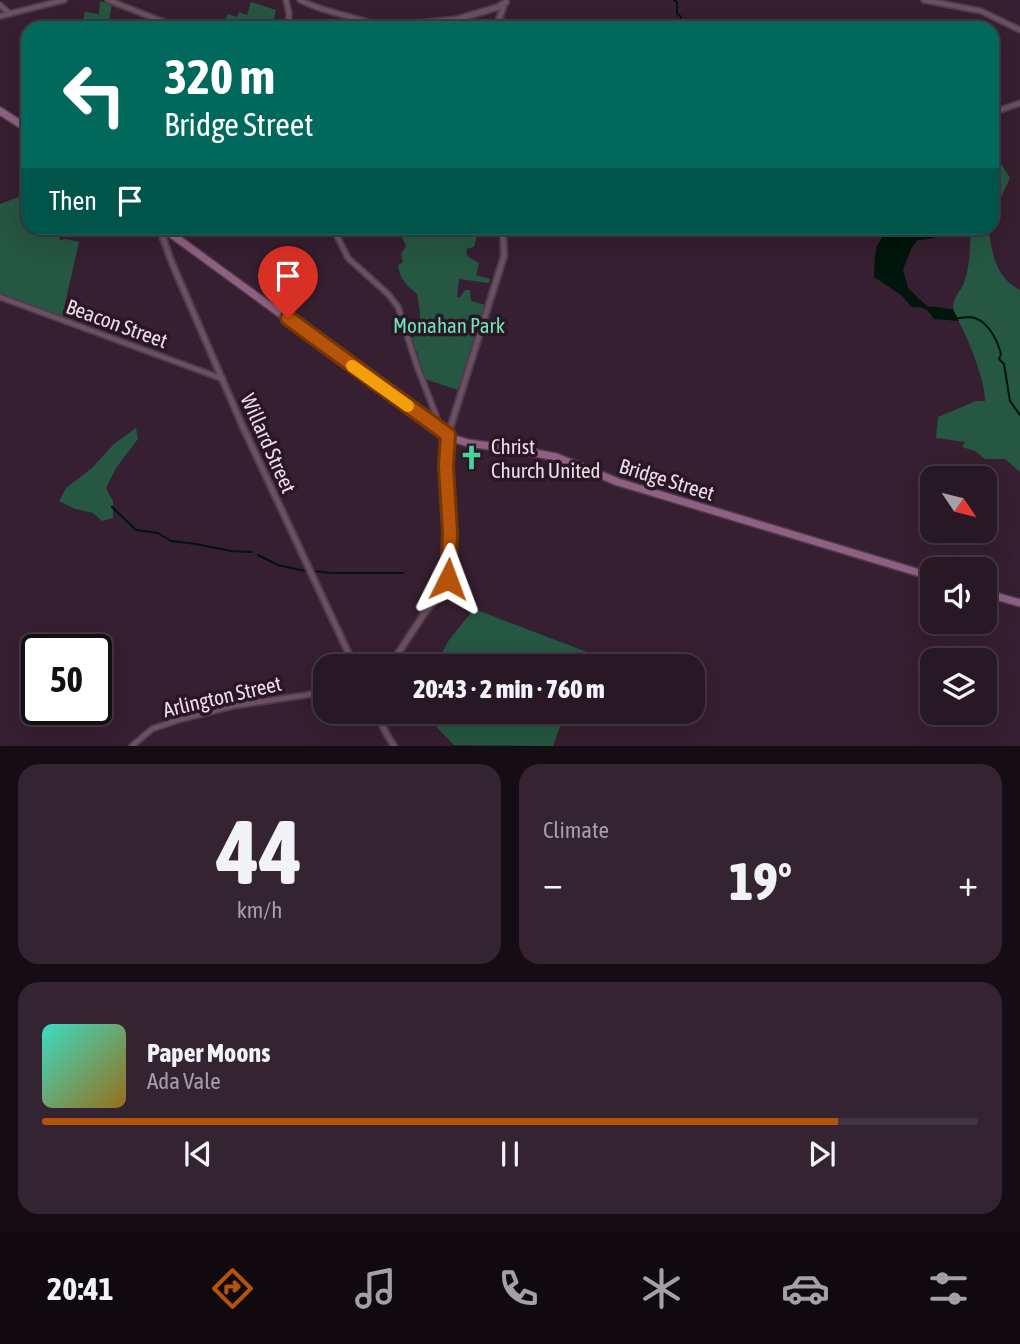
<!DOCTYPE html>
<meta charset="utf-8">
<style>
:root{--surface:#281724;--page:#342431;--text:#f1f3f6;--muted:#a59fa6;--line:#443641;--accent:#b45309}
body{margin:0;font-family:"Asap Condensed",sans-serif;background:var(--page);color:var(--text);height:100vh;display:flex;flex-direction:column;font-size:26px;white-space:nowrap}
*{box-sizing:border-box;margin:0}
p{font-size:23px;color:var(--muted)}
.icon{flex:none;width:38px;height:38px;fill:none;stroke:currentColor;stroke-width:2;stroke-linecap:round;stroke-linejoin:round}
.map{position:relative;height:746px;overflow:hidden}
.drawer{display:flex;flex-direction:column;gap:18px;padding:18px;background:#160d14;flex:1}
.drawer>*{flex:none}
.banner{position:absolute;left:21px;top:21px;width:978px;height:214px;border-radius:21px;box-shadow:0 7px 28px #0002,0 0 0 2px var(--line);background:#00695c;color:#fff;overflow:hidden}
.needle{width:46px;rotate:125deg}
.fabs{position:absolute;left:920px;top:466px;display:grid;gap:14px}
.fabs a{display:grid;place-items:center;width:77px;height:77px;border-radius:14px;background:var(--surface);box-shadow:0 7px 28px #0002,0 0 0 2px var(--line);font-size:35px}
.speed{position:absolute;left:21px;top:634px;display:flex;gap:14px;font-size:35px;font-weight:700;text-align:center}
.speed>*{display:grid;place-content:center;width:91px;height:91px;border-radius:50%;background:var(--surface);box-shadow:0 7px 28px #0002,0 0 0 2px var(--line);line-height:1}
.speed .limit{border:4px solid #111;border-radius:10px;background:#fff;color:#111}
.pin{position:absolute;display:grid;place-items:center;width:60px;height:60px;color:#fff;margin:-72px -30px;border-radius:50% 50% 50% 0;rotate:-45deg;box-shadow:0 0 7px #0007}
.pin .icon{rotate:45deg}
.me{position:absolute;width:77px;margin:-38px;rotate:3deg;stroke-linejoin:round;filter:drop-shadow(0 0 5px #0008)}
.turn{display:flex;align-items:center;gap:24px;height:147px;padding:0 28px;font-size:32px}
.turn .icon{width:91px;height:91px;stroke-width:2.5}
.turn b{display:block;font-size:49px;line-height:60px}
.then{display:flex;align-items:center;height:66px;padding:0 28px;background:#0003;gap:14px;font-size:26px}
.big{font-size:52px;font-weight:800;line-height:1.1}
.drawer .tile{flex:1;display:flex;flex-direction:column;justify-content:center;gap:10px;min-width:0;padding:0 24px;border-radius:21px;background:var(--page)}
.drawer .dial{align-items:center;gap:0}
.dial b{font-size:91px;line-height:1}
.song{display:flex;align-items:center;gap:21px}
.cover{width:84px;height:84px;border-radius:10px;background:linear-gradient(135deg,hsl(170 70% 55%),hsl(40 70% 35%))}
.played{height:7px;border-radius:4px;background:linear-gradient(90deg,var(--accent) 85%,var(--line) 85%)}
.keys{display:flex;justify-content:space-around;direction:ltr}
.heat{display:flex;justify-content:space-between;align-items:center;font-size:38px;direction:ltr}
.drawer .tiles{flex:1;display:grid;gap:18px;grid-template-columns:1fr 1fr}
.tile:last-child{grid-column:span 2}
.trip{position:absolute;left:313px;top:654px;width:392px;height:70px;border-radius:21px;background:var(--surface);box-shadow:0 7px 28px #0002,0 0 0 2px var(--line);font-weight:800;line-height:70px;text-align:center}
.dock{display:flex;height:112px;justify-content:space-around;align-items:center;background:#10090e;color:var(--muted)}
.dock .icon{width:49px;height:49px}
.dock .selected{color:var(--accent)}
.dock b{font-size:32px;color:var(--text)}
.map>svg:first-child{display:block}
</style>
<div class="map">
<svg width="1020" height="746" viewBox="0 0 1020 746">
<rect width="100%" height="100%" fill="#361f30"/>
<!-- green -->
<g fill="#255742">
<polygon points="100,1 112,5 107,28 81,28 85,12 99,14"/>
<polygon points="251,2 276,10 272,28 221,28 228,14 237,17 239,12 247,15"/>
<polygon points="994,152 1010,178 992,216 992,153"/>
<polygon points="28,196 28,203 25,211 28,213 28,228 57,228 60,240 66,239 79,242 62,317 0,295 0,204 16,198"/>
<path d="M 404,228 L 500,228 L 500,230 L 478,232 L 474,247 L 466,249 L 467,256 L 479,263 L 476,275 L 490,279 L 489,283 L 459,279 L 457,297 L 460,297 L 465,290 L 470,290 L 471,301 L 486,305 L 458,390 L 425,379 L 417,358 L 418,351 L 416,352 L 410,339 L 419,334 L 420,312 L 417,294 C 406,285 400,279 398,265 L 403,262 L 401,254 L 406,246 L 401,235 L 404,231 Z"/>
<path d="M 971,228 L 988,228 C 993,254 994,276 1020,290 L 1020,472 L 1005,459 L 985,459 L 975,451 L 962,447 L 965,442 L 936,438 L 938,417 L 976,401 L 985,401 C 986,384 970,344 962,328 C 960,322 953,314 953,308 C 953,297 961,291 964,283 C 970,268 970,244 971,228 Z"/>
<polygon points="136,428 138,439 116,468 106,488 113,501 113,518 102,521 93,513 75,509 59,501 66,488 92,468 114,444"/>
<polygon points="474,609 587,652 581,667 434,667 449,640"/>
<polygon points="425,712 565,712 553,746 454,745 424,714"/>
</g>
<!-- water -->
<path fill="#00150b" d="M 885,228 L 946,228 C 938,239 931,239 918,240 L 912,247 L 903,269 L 908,288 C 915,294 921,302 929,307 C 937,305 944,310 953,309 L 959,321 L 934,319 C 927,308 924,307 912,307 L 901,295 L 874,277 C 875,269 874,256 876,251 C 877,241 884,239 885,228 Z"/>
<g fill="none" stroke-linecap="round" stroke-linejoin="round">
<!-- stream -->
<g stroke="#00150b" stroke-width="2">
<polyline points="674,0 677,2 677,13 681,17 681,21 686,28"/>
<path d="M 958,318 C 962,318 965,317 969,317 C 987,318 997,339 1001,354 L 999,359 L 1004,364 L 1010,401 L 1020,415"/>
<polyline points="112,507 136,530 158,533 171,541 196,544 231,551 252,552"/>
<polyline points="258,555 278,565 305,571"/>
<polyline points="314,571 332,573 403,573"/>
</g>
<defs>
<g id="tertiary">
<polyline points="108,0 179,28"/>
<polyline points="286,0 289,13 289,28"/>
<path d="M 300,0 C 324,13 353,15 378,26"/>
<polyline points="924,0 981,11 1020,30"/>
<polyline points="0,5 10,14"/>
<polyline points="0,16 64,0"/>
<polyline points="369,28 458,19 492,28"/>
<polyline points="992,113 1020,103"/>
<polyline points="333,228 348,258 388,294 398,307 417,366 436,415 437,420 434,425"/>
<polyline points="0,297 223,379"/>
<polyline points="132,746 152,729 178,720 233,706 326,692"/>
</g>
<g id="secondary">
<polyline points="458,19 498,7 506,2"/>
<polyline points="496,28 504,5"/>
<polyline points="168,231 163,238 172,263 242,425 355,667"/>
<polyline points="389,667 424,614 443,589 448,579 450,532 446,466 448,435 504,256 503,228"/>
<polyline points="376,712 386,733 394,746"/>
</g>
<g id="primary">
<polyline points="0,111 28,129"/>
<polyline points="163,228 404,404 455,439 468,443 525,451 556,457 618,482 933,577"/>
<polyline points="985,593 1020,603"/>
</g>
</defs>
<!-- tertiary casing -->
<use href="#tertiary" stroke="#4e3b4a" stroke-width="8"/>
<!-- secondary casing -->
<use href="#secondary" stroke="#4e3b4a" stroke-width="9"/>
<!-- primary casing -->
<use href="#primary" stroke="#4e3b4a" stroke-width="10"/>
<!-- tertiary -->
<use href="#tertiary" stroke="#6a5062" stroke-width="4.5"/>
<!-- secondary -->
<use href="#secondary" stroke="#6a5062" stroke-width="5"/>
<!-- primary -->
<use href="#primary" stroke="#8e6182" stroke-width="7"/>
</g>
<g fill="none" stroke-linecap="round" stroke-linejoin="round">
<defs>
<polyline id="route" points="288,318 448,435 446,466 450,533 448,579"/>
</defs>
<!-- route casing -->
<use href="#route" stroke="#753606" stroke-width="18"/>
<!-- route -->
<use href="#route" stroke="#b45309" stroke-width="12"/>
<!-- slow -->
<polyline stroke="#f59e0b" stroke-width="12" points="352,366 408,406"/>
</g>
<!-- icons -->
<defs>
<symbol id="church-bare" viewBox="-9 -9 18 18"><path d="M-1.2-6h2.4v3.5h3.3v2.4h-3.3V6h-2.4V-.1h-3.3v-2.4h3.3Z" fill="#46d49e" stroke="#2b1626" stroke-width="2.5" paint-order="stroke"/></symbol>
</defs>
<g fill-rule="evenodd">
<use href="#church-bare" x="454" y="440" width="35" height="35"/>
</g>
<g text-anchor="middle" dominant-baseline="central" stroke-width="7" stroke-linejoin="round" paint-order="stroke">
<!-- street labels -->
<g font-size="21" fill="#eddde8" stroke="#2b1626">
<text transform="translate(117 323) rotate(20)">Beacon Street</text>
<text transform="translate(269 443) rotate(66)">Willard Street</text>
<text transform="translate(667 479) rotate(17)">Bridge Street</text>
<text transform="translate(222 696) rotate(-13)">Arlington Street</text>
</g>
<!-- park labels -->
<g font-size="21" fill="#6de6b4" stroke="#2b1626">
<text x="449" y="325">Monahan Park</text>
</g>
<!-- poi labels -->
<g font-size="21" fill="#eddde8" stroke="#2b1626" text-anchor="start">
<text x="491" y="446">Christ<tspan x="491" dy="24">Church United</tspan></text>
</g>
</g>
</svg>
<div class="fabs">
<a><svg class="needle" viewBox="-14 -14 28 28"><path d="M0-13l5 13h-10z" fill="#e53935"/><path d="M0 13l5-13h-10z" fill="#a59fa6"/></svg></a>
<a><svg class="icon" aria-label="sound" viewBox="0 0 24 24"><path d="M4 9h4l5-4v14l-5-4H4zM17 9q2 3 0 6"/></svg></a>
<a><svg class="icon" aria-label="layers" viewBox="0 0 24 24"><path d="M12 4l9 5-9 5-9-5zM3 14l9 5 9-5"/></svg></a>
</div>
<div class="speed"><div class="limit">50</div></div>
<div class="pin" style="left:288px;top:318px;background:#d93025"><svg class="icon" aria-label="arrive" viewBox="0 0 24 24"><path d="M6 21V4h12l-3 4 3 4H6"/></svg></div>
<svg class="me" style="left:448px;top:579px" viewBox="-20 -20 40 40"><path d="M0-17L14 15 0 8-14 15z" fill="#b45309" stroke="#fff" stroke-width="4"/></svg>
<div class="trip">20:43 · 2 min · 760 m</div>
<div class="banner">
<div class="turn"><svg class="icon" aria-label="left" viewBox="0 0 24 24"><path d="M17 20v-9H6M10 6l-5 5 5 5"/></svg><div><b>320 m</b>Bridge Street</div></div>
<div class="then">Then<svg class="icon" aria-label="arrive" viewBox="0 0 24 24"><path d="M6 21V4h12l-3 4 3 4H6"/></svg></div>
</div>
</div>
<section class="drawer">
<div class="tiles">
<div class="tile dial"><b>44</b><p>km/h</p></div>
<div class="tile"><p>Climate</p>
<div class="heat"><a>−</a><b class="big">19°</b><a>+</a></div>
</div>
<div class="tile">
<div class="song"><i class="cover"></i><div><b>Paper Moons</b><p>Ada Vale</p></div></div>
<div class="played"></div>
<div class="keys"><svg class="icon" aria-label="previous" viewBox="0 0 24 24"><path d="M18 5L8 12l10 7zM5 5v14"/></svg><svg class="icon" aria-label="pause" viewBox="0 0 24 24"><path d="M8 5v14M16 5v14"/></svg><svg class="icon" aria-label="next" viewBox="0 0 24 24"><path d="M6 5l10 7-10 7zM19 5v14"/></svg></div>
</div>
</div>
</section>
<nav class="dock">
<b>20:41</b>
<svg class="icon selected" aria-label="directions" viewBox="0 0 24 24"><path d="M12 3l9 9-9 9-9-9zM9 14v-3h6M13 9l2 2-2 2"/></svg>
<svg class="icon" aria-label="music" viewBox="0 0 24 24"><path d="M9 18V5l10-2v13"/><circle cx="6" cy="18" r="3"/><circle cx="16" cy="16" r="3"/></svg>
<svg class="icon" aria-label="phone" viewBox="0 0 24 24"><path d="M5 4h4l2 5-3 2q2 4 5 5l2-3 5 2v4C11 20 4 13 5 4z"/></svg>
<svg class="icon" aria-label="climate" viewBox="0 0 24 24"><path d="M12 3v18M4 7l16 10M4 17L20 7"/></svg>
<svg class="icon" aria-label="car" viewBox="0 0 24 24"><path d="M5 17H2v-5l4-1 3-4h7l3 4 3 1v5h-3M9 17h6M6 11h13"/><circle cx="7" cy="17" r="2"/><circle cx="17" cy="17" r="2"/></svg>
<svg class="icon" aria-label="filters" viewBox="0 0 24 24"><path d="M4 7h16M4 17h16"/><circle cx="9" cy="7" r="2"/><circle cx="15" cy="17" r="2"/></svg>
</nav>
